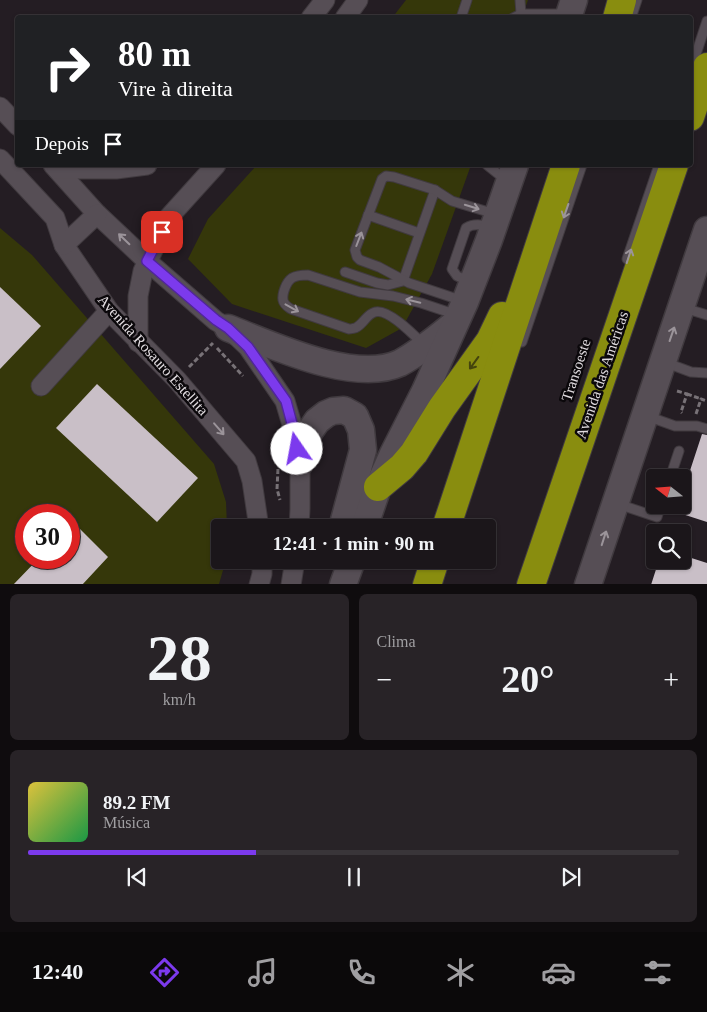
<!DOCTYPE html>
<html lang="pt">
<meta charset="utf-8">
<style>
:root{--surface:#1b161a;--page:#282327;--text:#f1f3f6;--muted:#a09fa2;--line:#393539;--accent:#7c3aed}
body{margin:0;font-family:Georgia,serif;background:var(--page);color:var(--text);height:100vh;display:flex;flex-direction:column;font-size:19px;white-space:nowrap}
*{box-sizing:border-box;margin:0}
p{font-size:16px;color:var(--muted)}
.icon{flex:none;width:28px;height:28px;fill:none;stroke:currentColor;stroke-width:2;stroke-linecap:round;stroke-linejoin:round}
.map{position:relative;height:584px;overflow:hidden}
.side{display:flex;flex-direction:column;gap:10px;padding:10px;background:#0f0c0e;flex:1}
.side>*{flex:none}
.banner{position:absolute;left:15px;top:15px;width:678px;height:152px;border-radius:5px;box-shadow:0 1px 4px #0004,0 0 0 1px var(--line);background:#202124;color:#fff;overflow:hidden}
.needle{width:32px;rotate:287deg}
.buttons{position:absolute;left:646px;top:469px;display:grid;gap:10px}
.buttons a{display:grid;place-items:center;width:45px;height:45px;border-radius:5px;background:var(--surface);box-shadow:0 1px 4px #0004,0 0 0 1px var(--line);font-size:25px}
.speed{position:absolute;left:15px;top:504px;display:flex;gap:10px;font-size:25px;font-weight:700;text-align:center}
.speed>*{display:grid;place-content:center;width:65px;height:65px;border-radius:50%;background:var(--surface);box-shadow:0 1px 4px #0004,0 0 0 1px var(--line);line-height:1}
.speed .limit{border:8px solid #d22;background:#fff;color:#111}
.pin{position:absolute;display:grid;place-items:center;width:42px;height:42px;color:#fff;margin:-21px;border-radius:10px;box-shadow:0 2px 8px #0006}
.me{position:absolute;width:55px;margin:-28px;rotate:348deg;stroke-linejoin:round;filter:drop-shadow(0 0 4px #0008)}
.turn{display:flex;align-items:center;gap:18px;height:105px;padding:0 20px;font-size:22px}
.turn .icon{width:65px;height:65px;stroke-width:2.5}
.turn b{display:block;font-size:35px;line-height:42px}
.then{display:flex;align-items:center;height:48px;padding:0 20px;background:#0003;gap:10px;font-size:19px}
.big{font-size:38px;font-weight:700;line-height:1.1}
.side .widget{flex:1;display:flex;flex-direction:column;justify-content:center;gap:8px;min-width:0;padding:0 18px;border-radius:8px;background:var(--page)}
.side .dial{align-items:center;gap:0}
.dial b{font-size:65px;line-height:1}
.song{display:flex;align-items:center;gap:15px}
.cover{width:60px;height:60px;border-radius:8px;background:linear-gradient(135deg,hsl(50 70% 55%),hsl(140 70% 35%))}
.played{height:5px;border-radius:2px;background:linear-gradient(90deg,var(--accent) 35%,var(--line) 35%)}
.keys{display:flex;justify-content:space-around;direction:ltr}
.heat{display:flex;justify-content:space-between;align-items:center;font-size:28px;direction:ltr}
.side .tiles{flex:1;display:grid;gap:10px;grid-template-columns:1fr 1fr}
.widget:last-child{grid-column:span 2}
.trip{position:absolute;left:211px;top:519px;width:285px;height:50px;border-radius:5px;background:var(--surface);box-shadow:0 1px 4px #0004,0 0 0 1px var(--line);font-weight:700;line-height:50px;text-align:center}
.menu{display:flex;height:80px;justify-content:space-around;align-items:center;background:#0b090a;color:var(--muted)}
.menu .icon{width:35px;height:35px}
.menu .on{color:var(--accent)}
.menu b{font-size:22px;color:var(--text)}
.map>svg:first-child{display:block}
</style>
<div class="map">
<svg width="707" height="585" viewBox="0 0 707 585">
<rect width="100%" height="100%" fill="#241d23"/>
<!-- green -->
<g fill="#35370a" fill-rule="evenodd">
<polygon points="406,0 528,0 522,17 392,18"/>
<polygon points="257,165 471,165 432,274 402,328 366,348 232,304 188,259 208,219"/>
<path d="M 0,228 L 32,255 L 214,464 L 226,502 L 227,527 L 220,528 L 220,560 L 226,560 L 219,584 L 0,584 ZM 26,515 L 69,515 L 69,558 L 26,558 Z"/>
</g>
<!-- building -->
<g fill="#c9bfc7">
<polygon points="0,287 41,326 0,369"/>
<polygon points="97,384 198,478 157,522 56,428"/>
<polygon points="702,434 707,435 707,522 676,512 679,505 682,505 682,495"/>
<polygon points="69,518 108,557 82,585 13,585 39,558 69,558"/>
<polygon points="682,555 707,563 707,585 651,585 659,560 682,560"/>
</g>
<g fill="none" stroke-linecap="round" stroke-linejoin="round">
<defs>
<g id="lane">
<polyline points="520,0 521,14"/>
<polyline points="461,18 467,0"/>
<polyline points="513,18 521,14 567,14"/>
<polyline points="631,18 637,0"/>
<polyline points="690,72 707,21"/>
<polyline points="487,165 507,181"/>
<polyline points="368,215 419,233"/>
<polyline points="627,259 659,165"/>
<polyline points="345,272 377,283 388,285 403,281 435,190"/>
<path d="M 470,282 L 457,276 L 452,269 L 466,228 C 474,223 482,225 491,227"/>
<polyline points="463,301 409,283 379,267 360,260 357,257 355,250 382,179 386,176 394,177 435,190 452,201 495,214"/>
<polyline points="684,308 707,315"/>
<polyline points="522,342 582,165"/>
<path d="M 424,345 C 415,336 388,308 375,312 C 367,314 364,323 357,327 C 357,328 350,329 349,329 L 291,309 C 288,307 284,305 283,300 C 282,294 286,282 292,278 C 297,275 302,275 308,275 L 360,292 L 393,296 L 421,303 L 457,315"/>
<polyline points="664,362 691,372 707,373"/>
<polyline points="647,416 675,426 697,426 707,429"/>
<polyline points="670,478 679,451"/>
<polyline points="618,504 657,517 661,505"/>
</g>
<g id="street">
<polyline points="311,18 325,0"/>
<polyline points="345,18 358,0"/>
<polyline points="0,107 18,126"/>
<polyline points="0,159 55,218 64,245 109,311 177,380 246,461 252,481 259,528"/>
<polyline points="53,165 97,214 147,261 216,321 228,328 248,347 285,401 295,435 300,463 300,509 299,528"/>
<polyline points="57,169 116,169 147,165"/>
<polyline points="64,245 97,214"/>
<polyline points="138,342 138,296 143,271 169,217 216,165"/>
<polyline points="41,386 109,311"/>
<polyline points="259,585 262,574 262,560"/>
<polyline points="291,585 295,560"/>
</g>
<g id="secondary">
<polyline points="568,18 574,0"/>
<path d="M 228,328 C 272,345 354,384 400,363 C 419,353 437,338 453,325"/>
<polyline points="300,463 308,434 317,421 326,414 333,411 344,410 355,416 361,430 363,450 342,528"/>
<polyline points="364,528 378,487 392,456 425,391 465,302 489,240 515,165"/>
<polyline points="343,585 352,560"/>
<polyline points="588,585 707,230"/>
</g>
<g id="highway">
<polyline points="617,18 622,0"/>
<polyline points="690,117 707,67"/>
<polyline points="378,487 402,467 414,453 442,408 490,341 502,316"/>
<polyline points="446,528 566,165"/>
<polyline points="427,585 435,560"/>
<polyline points="531,585 674,165"/>
</g>
</defs>
<!-- lane casing -->
<use href="#lane" stroke="#403a3f" stroke-width="11"/>
<!-- street casing -->
<use href="#street" stroke="#403a3f" stroke-width="21"/>
<!-- secondary casing -->
<use href="#secondary" stroke="#403a3f" stroke-width="29"/>
<!-- highway casing -->
<use href="#highway" stroke="#403a3f" stroke-width="30"/>
<!-- path -->
<g stroke="#787277" stroke-width="3" stroke-dasharray="5 2.5" stroke-linecap="butt">
<polyline points="217,348 243,376"/>
<polyline points="189,367 213,343"/>
<polyline points="677,391 687,394 681,412 682,413"/>
<polyline points="687,394 701,399"/>
<polyline points="696,414 701,399 707,401"/>
<polyline points="278,469 277,489 280,500"/>
</g>
<!-- lane -->
<use href="#lane" stroke="#564e55" stroke-width="9"/>
<!-- street -->
<use href="#street" stroke="#564e55" stroke-width="19"/>
<!-- secondary -->
<use href="#secondary" stroke="#564e55" stroke-width="26"/>
<!-- highway -->
<use href="#highway" stroke="#898d0f" stroke-width="28"/>
</g>
<!-- one-way arrows -->
<defs><path id="oneway-shaft" d="M-6 0H5M1.5-3L5.5 0L1.5 3" fill="none" stroke-width="1.6" stroke-linecap="round" stroke-linejoin="round" transform="scale(1.25)"/></defs>
<g stroke="#9b949a">
<use href="#oneway-shaft" transform="translate(472 207) rotate(17)"/>
<use href="#oneway-shaft" transform="translate(566 211) rotate(109)"/>
<use href="#oneway-shaft" transform="translate(124 239) rotate(-136)"/>
<use href="#oneway-shaft" transform="translate(359 239) rotate(-69)"/>
<use href="#oneway-shaft" transform="translate(629 256) rotate(-72)"/>
<use href="#oneway-shaft" transform="translate(413 301) rotate(-167)"/>
<use href="#oneway-shaft" transform="translate(292 308) rotate(29)"/>
<use href="#oneway-shaft" transform="translate(672 334) rotate(-71)"/>
<use href="#oneway-shaft" transform="translate(219 429) rotate(49)"/>
<use href="#oneway-shaft" transform="translate(604 538) rotate(-72)"/>
</g>
<use stroke="#44440d" href="#oneway-shaft" transform="translate(474 363) rotate(126)"/>
<g fill="none" stroke-linecap="round" stroke-linejoin="round">
<defs>
<polyline id="route" points="162,232 147,261 216,320 228,328 248,347 286,401 295,435 297,449"/>
</defs>
<!-- route casing -->
<use href="#route" stroke="#51269a" stroke-width="12"/>
<!-- route -->
<use href="#route" stroke="#7c3aed" stroke-width="9"/>
</g>
<g text-anchor="middle" dominant-baseline="central" stroke-width="5" stroke-linejoin="round" paint-order="stroke">
<!-- street labels -->
<g font-size="15" fill="#e0dbdf" stroke="#0b080b">
<text transform="translate(153 355) rotate(48)">Avenida Rosauro Estellita</text>
<text transform="translate(576 370) rotate(-72)">Transoeste</text>
<text transform="translate(602 375) rotate(-71)">Avenida das Américas</text>
</g>
</g>
</svg>
<div class="buttons">
<a><svg class="needle" viewBox="-14 -14 28 28"><path d="M0-13l5 13h-10z" fill="#e53935"/><path d="M0 13l5-13h-10z" fill="#a09fa2"/></svg></a>
<a><svg class="icon" aria-label="search" viewBox="0 0 24 24"><circle cx="10" cy="10" r="6"/><path d="M15 15l6 6"/></svg></a>
</div>
<div class="speed"><div class="limit">30</div></div>
<div class="pin" style="left:162px;top:232px;background:#d93025"><svg class="icon" aria-label="arrive" viewBox="0 0 24 24"><path d="M6 21V4h12l-3 4 3 4H6"/></svg></div>
<svg class="me" style="left:297px;top:449px" viewBox="-20 -20 40 40"><circle r="19" fill="#fff"/><path d="M0-13L10 11 0 6-10 11z" fill="#7c3aed"/></svg>
<div class="trip">12:41 · 1 min · 90 m</div>
<div class="banner">
<div class="turn"><svg class="icon" aria-label="right" viewBox="0 0 24 24"><path d="M7 20v-9h11M14 6l5 5-5 5"/></svg><div><b>80 m</b>Vire à direita</div></div>
<div class="then">Depois<svg class="icon" aria-label="arrive" viewBox="0 0 24 24"><path d="M6 21V4h12l-3 4 3 4H6"/></svg></div>
</div>
</div>
<section class="side">
<div class="tiles">
<div class="widget dial"><b>28</b><p>km/h</p></div>
<div class="widget"><p>Clima</p>
<div class="heat"><a>−</a><b class="big">20°</b><a>+</a></div>
</div>
<div class="widget">
<div class="song"><i class="cover"></i><div><b>89.2 FM</b><p>Música</p></div></div>
<div class="played"></div>
<div class="keys"><svg class="icon" aria-label="previous" viewBox="0 0 24 24"><path d="M18 5L8 12l10 7zM5 5v14"/></svg><svg class="icon" aria-label="pause" viewBox="0 0 24 24"><path d="M8 5v14M16 5v14"/></svg><svg class="icon" aria-label="next" viewBox="0 0 24 24"><path d="M6 5l10 7-10 7zM19 5v14"/></svg></div>
</div>
</div>
</section>
<nav class="menu">
<b>12:40</b>
<svg class="icon on" aria-label="directions" viewBox="0 0 24 24"><path d="M12 3l9 9-9 9-9-9zM9 14v-3h6M13 9l2 2-2 2"/></svg>
<svg class="icon" aria-label="music" viewBox="0 0 24 24"><path d="M9 18V5l10-2v13"/><circle cx="6" cy="18" r="3"/><circle cx="16" cy="16" r="3"/></svg>
<svg class="icon" aria-label="phone" viewBox="0 0 24 24"><path d="M5 4h4l2 5-3 2q2 4 5 5l2-3 5 2v4C11 20 4 13 5 4z"/></svg>
<svg class="icon" aria-label="climate" viewBox="0 0 24 24"><path d="M12 3v18M4 7l16 10M4 17L20 7"/></svg>
<svg class="icon" aria-label="car" viewBox="0 0 24 24"><path d="M5 17H2v-5l4-1 3-4h7l3 4 3 1v5h-3M9 17h6M6 11h13"/><circle cx="7" cy="17" r="2"/><circle cx="17" cy="17" r="2"/></svg>
<svg class="icon" aria-label="filters" viewBox="0 0 24 24"><path d="M4 7h16M4 17h16"/><circle cx="9" cy="7" r="2"/><circle cx="15" cy="17" r="2"/></svg>
</nav>
